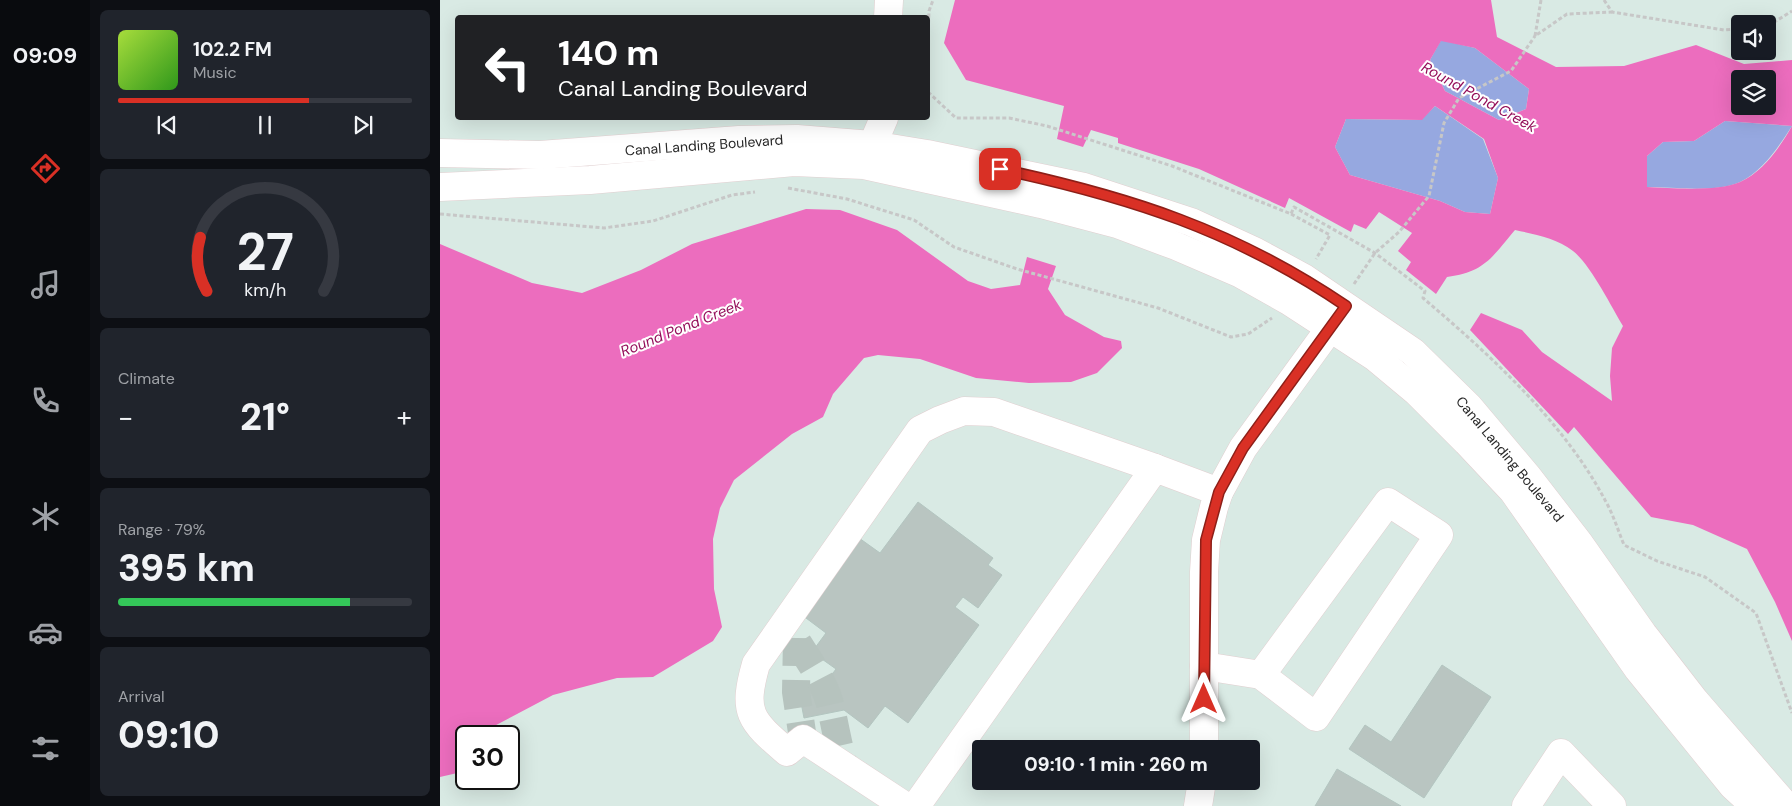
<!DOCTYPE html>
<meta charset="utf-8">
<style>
:root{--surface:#171b24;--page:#20242c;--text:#f1f3f6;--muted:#9ea1a6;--line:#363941;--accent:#d93025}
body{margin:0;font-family:"DM Sans",sans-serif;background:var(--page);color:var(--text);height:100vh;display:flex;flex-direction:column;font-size:19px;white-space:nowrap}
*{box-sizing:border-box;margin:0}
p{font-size:16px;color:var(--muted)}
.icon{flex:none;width:28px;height:28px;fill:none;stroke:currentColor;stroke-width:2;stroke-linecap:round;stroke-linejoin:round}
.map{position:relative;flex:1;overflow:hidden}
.sheet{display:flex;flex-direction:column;gap:10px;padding:10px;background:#0d0f14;width:350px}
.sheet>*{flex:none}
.hud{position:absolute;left:15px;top:15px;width:475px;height:105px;border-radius:5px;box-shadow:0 5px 20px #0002;background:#202124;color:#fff;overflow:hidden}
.buttons{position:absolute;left:1291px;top:15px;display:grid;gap:10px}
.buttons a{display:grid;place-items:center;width:45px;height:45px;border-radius:5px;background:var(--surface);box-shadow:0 5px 20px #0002;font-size:25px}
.speed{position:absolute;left:15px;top:725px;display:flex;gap:10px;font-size:25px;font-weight:700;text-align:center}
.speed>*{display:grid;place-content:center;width:65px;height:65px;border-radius:50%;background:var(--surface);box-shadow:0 5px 20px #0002;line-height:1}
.speed .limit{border:2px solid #111;border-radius:8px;background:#fff;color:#111}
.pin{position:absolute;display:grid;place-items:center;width:42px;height:42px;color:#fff;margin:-21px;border-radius:10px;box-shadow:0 2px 8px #0006}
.me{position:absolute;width:55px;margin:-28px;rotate:0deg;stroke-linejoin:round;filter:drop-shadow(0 0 4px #0008)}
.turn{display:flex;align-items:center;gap:18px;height:105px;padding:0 20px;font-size:22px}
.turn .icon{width:65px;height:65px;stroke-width:2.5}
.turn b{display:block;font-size:35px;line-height:42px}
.big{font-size:38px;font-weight:800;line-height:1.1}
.sheet .tile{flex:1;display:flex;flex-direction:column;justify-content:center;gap:8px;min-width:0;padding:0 18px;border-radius:8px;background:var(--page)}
.sheet .dial{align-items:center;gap:0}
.dial svg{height:130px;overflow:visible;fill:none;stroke:var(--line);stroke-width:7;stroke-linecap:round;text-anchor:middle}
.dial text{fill:var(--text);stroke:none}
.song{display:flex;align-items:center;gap:15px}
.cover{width:60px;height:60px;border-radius:8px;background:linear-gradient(135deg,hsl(80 70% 55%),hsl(110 70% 35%))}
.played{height:5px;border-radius:2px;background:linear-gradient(90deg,var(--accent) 65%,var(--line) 65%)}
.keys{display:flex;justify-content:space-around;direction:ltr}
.heat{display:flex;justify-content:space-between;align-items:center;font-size:28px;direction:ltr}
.charge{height:8px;border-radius:4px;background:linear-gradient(90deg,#34c759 79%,var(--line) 0)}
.trip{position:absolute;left:532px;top:740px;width:288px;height:50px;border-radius:5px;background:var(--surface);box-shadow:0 5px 20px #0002;font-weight:800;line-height:50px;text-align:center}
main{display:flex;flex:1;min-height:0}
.dock{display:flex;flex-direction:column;width:90px;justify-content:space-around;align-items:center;background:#090b0e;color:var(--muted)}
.dock .icon{width:35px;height:35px}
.dock .active{color:var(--accent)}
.dock b{font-size:22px;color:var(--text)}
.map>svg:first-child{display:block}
</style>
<main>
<nav class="dock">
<b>09:09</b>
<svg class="icon active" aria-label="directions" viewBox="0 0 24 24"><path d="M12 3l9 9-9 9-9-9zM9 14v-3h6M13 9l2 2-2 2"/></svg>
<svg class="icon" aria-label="music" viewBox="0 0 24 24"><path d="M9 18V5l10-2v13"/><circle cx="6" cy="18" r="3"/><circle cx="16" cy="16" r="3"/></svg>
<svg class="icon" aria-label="phone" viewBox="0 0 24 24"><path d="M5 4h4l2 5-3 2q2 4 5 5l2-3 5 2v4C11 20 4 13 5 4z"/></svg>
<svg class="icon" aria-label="climate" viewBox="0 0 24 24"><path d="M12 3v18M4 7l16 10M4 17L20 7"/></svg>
<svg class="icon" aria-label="car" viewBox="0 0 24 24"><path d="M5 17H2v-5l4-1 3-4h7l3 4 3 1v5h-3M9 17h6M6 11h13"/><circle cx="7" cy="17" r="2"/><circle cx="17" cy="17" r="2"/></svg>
<svg class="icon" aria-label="filters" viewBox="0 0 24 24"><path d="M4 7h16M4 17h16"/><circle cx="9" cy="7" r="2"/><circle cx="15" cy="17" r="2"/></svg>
</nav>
<section class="sheet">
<div class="tile">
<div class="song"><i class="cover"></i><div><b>102.2 FM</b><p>Music</p></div></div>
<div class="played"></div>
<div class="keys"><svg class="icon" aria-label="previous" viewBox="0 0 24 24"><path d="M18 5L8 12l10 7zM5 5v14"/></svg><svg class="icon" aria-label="pause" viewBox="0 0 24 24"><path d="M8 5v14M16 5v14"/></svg><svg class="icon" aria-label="next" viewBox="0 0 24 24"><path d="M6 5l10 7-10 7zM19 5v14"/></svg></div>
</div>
<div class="tile dial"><svg viewBox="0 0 100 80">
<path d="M14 69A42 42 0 1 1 86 69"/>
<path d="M14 69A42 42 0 0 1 10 36" stroke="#d93025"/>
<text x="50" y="56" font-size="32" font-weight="700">27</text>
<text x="50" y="72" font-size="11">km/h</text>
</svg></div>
<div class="tile"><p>Climate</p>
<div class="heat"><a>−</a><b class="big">21°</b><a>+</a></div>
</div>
<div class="tile"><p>Range · 79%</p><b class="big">395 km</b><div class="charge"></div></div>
<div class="tile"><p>Arrival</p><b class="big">09:10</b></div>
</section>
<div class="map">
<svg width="1352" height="806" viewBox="0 0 1352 806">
<rect width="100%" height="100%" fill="#d9eae4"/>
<!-- green -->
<g fill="#96a8e0">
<polygon points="1001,40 1035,48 1089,89 1086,109 1059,120 1005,91 990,60"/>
<polygon points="995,106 1043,139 1058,178 1050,214 1025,212 1000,201 910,175 895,147 906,119 981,120"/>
<path d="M 1285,121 L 1352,126 C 1339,146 1323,171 1300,182 C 1277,193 1233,187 1207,187 L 1207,156 L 1223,142 L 1254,141 Z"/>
</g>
<!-- water -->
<g fill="#ec6dbe" fill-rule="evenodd">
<path d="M 515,0 L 1051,0 L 1057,37 L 1116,67 L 1184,66 L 1256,45 L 1304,64 L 1352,60 L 1352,641 L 1335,602 L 1307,549 L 1253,525 L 1211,517 L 1134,427 L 1128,434 L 1030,330 L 1041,313 L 1082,330 L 1102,352 L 1172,401 L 1170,376 L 1172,348 L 1183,326 C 1171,306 1150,264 1133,251 C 1117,238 1094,234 1075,230 C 1052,257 1045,272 1007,277 L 996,294 L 966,270 L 971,262 L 958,251 L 972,233 L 939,212 L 926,229 L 914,224 L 911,232 L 849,198 L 845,208 L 759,169 L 678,143 L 678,138 L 651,130 L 643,147 L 617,139 L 624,106 L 526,80 L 504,43 ZM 1001,41 L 1035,48 L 1089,89 L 1086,109 L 1059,120 L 1005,91 L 990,60 ZM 1300,79 L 1328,79 L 1328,106 L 1300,106 ZM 995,106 L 1044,139 L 1058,178 L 1050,214 L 1025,212 L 1000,201 L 910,175 L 895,147 L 906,119 L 982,120 ZM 1285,121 L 1352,126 C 1340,147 1323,172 1300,182 C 1277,192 1232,188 1207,187 L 1207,156 L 1223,142 L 1254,141 Z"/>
<polygon points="366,209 400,210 457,230 528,281 551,289 580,285 587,257 616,266 608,289 625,315 664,337 681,341 682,348 657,373 631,382 589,383 536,378 480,359 438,355 424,358 393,394 383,417 352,434 294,480 280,508 273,539 274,589 282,627 273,641 213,677 177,678 113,695 41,733 40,736 26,736 26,771 0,777 0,244 92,283 142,293 201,270 252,244"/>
</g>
<!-- building -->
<g fill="#b9c5c1" stroke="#b3c5c0">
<polygon points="478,502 553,558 548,565 562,575 538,608 523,597 515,607 539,625 468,723 445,706 428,728 404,710 364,718 359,692 382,688 396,669 372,652 386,633 362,615 419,538 440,553"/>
<polygon points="1002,665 1051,697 984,798 909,749 925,725 951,742"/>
<polygon points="897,769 961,806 875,806"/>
</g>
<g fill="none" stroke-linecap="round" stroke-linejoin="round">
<!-- minor-tunnel -->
<g stroke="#b6c3be" stroke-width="28" stroke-dasharray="28 14" stroke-linecap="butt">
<polyline points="357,638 356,692 363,739"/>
<path d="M 358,643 C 370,662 384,682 390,704 C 395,725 398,745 404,765"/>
</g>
<defs>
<g id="minor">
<polyline points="448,18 449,0"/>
<polyline points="0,153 100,155 299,140 357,139 432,145 487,154 644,187 751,222 816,252 864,278 973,352 1029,407 1088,477 1139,543 1203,634 1255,701 1346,806"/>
<polyline points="425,162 444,118"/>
<polyline points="0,187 150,180 354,162 424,165 601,204 677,224 736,246 801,274 849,301 935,357 977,392 1027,442 1073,491 1198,669 1293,786 1315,806"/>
<polyline points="764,666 821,675 876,717 999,535 948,502 821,675"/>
<polyline points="764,749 764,572 766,540 774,507 779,492 803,448 901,313"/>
<path d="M 465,806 L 363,739 L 347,752 C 310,720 302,713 316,664 L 480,430 L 500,420 L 524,411 L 554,412 L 715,468"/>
<polyline points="476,806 715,468 779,492"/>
<polyline points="758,806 762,781"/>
<polyline points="1086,806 1121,753 1172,806"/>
</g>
</defs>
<!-- minor casing -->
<use href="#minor" stroke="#e1cfd0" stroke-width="29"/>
<!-- path -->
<g stroke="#c7c7c7" stroke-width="3" stroke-dasharray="4 2.5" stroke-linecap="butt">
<polyline points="1101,0 1095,36 1127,14 1172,12"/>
<polyline points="1164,0 1172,12 1284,30 1300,29"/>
<polyline points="1328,26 1352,11"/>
<polyline points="488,37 489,11 493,0"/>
<path d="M 488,92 L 516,118 L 569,118 L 607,126 L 732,166 L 851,214 L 854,207 L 935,253 L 985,291 L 983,298 C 1050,355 1123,421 1165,500 C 1173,514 1178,530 1184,545 L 1217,561 L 1265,577 L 1316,613 L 1352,713"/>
<polyline points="348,188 407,199 474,220 514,247 577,269 718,308 791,337 808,334 832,318"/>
<polyline points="0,214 164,228 213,221 292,195 315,192"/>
<polyline points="851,214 890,235 876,259"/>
<polyline points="914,284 935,253 959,232 989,196 1004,123 1019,98 1071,71 1095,36"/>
</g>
<!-- minor -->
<use href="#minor" stroke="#fff" stroke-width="28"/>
</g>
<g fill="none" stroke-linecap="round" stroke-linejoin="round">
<defs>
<path id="route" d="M 560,169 C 690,197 794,230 906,306 L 803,448 L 779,492 L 766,540 L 764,699"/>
</defs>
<!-- route casing -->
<use href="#route" stroke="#8d1f18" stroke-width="12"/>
<!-- route -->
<use href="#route" stroke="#d93025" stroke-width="9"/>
</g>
<g text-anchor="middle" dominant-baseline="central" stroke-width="4" stroke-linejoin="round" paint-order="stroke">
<!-- street labels -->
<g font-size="14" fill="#282828" stroke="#fff">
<text transform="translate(264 145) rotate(-4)">Canal Landing Boulevard</text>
<text transform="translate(1070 459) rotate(50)">Canal Landing Boulevard</text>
</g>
<!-- water labels -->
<g font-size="15" font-style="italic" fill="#940f5a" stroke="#fff">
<text transform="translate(1039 97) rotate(29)">Round Pond Creek</text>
<text transform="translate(241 328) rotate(-22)">Round Pond Creek</text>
</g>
</g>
</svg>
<div class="buttons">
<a><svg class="icon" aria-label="sound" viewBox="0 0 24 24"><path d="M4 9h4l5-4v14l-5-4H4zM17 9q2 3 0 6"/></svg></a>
<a><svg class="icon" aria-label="layers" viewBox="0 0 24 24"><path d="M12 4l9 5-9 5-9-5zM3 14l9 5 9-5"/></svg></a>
</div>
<div class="speed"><div class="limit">30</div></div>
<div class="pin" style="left:560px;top:169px;background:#d93025"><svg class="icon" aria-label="arrive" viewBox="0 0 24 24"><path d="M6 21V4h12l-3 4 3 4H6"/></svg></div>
<svg class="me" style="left:764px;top:699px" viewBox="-20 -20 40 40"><path d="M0-17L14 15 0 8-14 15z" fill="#d93025" stroke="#fff" stroke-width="4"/></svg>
<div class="trip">09:10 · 1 min · 260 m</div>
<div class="hud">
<div class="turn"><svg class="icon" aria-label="left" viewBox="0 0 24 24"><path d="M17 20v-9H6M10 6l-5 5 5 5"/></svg><div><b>140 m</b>Canal Landing Boulevard</div></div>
</div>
</div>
</main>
